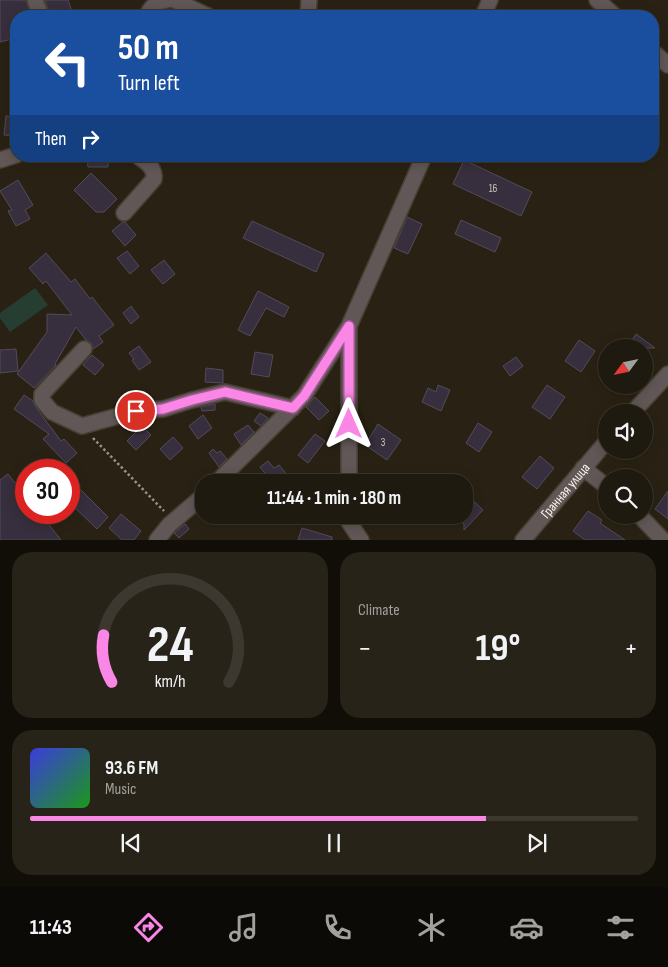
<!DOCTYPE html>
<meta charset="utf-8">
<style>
:root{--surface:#1f1a0f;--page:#272318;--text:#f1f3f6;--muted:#a1a19e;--line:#3c382f;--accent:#fa87e6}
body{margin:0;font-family:"Sofia Sans Condensed",sans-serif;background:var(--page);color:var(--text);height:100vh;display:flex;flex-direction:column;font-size:19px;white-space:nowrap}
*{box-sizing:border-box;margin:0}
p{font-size:16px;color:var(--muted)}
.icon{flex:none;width:28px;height:28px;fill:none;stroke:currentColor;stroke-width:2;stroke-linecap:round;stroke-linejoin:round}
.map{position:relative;height:540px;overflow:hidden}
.sheet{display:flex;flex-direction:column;gap:12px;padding:12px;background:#110e08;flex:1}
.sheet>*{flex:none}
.top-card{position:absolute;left:10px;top:10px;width:649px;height:152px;border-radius:20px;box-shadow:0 2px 12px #0003,0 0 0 1px var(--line);background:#1a4fa0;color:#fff;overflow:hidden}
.needle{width:32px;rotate:237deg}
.buttons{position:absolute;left:598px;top:339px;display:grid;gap:10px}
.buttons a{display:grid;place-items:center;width:55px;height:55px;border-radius:50%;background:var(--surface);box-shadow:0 2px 12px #0003,0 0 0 1px var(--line);font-size:25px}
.speed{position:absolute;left:15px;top:459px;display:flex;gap:10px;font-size:25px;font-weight:700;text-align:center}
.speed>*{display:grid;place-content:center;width:65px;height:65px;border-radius:50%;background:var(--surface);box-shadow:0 2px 12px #0003,0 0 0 1px var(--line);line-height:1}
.speed .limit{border:8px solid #d22;background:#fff;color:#111}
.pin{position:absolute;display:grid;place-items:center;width:42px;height:42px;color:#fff;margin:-21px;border:2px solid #fff;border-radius:50%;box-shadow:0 1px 5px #0007}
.me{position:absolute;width:55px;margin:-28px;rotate:0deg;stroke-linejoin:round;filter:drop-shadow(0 0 4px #0008)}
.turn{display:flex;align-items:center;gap:18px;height:105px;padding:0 25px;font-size:22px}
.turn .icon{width:65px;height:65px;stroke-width:2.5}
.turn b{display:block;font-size:35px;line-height:42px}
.then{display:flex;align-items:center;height:48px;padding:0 25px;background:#0003;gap:10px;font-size:19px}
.big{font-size:38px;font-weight:700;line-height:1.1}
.sheet .card{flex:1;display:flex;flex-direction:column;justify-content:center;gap:8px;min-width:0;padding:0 18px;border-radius:20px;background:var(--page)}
.sheet .dial{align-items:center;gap:0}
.dial svg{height:130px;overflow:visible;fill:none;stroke:var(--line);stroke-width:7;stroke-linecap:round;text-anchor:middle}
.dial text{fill:var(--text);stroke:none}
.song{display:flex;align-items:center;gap:15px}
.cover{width:60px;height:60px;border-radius:8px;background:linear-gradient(135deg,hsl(240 70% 55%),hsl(120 70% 35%))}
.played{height:5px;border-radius:2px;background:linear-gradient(90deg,var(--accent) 75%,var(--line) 75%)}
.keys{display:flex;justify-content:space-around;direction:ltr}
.heat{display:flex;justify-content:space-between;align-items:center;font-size:28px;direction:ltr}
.sheet .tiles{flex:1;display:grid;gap:12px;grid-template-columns:1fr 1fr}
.card:last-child{grid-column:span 2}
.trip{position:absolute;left:195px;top:474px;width:278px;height:50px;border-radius:20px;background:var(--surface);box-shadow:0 2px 12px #0003,0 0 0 1px var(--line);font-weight:700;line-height:50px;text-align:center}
.menu{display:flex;height:80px;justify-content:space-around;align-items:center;background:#0c0a06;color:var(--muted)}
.menu .icon{width:35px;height:35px}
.menu .selected{color:var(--accent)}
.menu b{font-size:22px;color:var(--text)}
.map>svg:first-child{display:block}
</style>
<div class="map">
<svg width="668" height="540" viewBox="0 0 668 540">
<rect width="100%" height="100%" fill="#292214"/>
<!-- green -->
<polygon fill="#263e32" points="35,288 48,305 10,332 0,318 0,313"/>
<!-- building -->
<g fill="#372f3d" stroke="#534b5a">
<polygon points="0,0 26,0 31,16 16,16 16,38 0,42"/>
<polygon points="45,0 68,0 73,14 67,16 60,16 59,13 50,16"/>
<polygon points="6,116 16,117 16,136 4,135"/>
<polygon points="87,156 108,156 108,167 88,167"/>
<polygon points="464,160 532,192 521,216 453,184"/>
<polygon points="91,173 117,199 104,212 96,212 74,190"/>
<polygon points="18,180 33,205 25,210 30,219 16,226 8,211 12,210 0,191"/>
<polygon points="407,217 422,224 408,254 394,248"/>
<polygon points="461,220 501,238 495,252 455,234"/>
<polygon points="252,221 324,254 316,272 243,238"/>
<polygon points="123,222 125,222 136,235 125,246 112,231"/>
<polygon points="127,251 139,266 130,274 117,258"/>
<polygon points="46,253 71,282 75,279 90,299 92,297 114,325 99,336 103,342 93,349 91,343 86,340 76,327 55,364 56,365 34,388 17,374 47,332 47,314 72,315 46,281 43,284 29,268"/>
<polygon points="164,260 175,274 163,284 151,270"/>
<polygon points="258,291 289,307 284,317 266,308 250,336 238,330"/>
<polygon points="131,306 139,317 131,324 123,313"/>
<polygon points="636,334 655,348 627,348"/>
<polygon points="579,340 595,351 581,372 565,361"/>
<polygon points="139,346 151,362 139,370 132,360 134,359 129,353"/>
<polygon points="16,349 18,371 0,373 0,350"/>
<polygon points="255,352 273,355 269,377 251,374"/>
<polygon points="92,355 104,365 95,375 83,365"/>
<polygon points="516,357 523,366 510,376 503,366"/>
<polygon points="206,368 223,370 223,383 205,382"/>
<polygon points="438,385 450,390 441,411 422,402 428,388 436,392"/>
<polygon points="547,385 565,397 550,419 532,407"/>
<polygon points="24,395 33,401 35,406 61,441 64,439 77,453 66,463 43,439 49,434 14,409"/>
<polygon points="315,397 329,411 319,420 306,407"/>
<polygon points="215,404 215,410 202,411 201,407"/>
<polygon points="260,413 268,418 261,426 254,421"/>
<polygon points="203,415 212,428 198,439 189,426"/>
<polygon points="478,423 492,432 479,452 466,443"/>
<polygon points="378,424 401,440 387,460 365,445"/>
<polygon points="248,425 254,432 241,445 234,434"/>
<polygon points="142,426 151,435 136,450 127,441"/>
<polygon points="315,434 325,441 308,463 298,455"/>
<polygon points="173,437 183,448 170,460 160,449"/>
<polygon points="213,449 217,453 220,451 227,459 219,467 209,453"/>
<polygon points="540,456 554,468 537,489 522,477"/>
<polygon points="268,461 274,468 279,465 293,482 272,482 260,467"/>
<polygon points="26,473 26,512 39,512 61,540 0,540 0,480 8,474 15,483"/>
<polygon points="239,473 250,482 230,482"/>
<polygon points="69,478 108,517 97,529 69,502"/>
<polygon points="668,491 668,519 655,509"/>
<polygon points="464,492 483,510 464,530 464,524 455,515 464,515"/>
<polygon points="588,511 602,520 600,523 625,540 585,540 573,531"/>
<polygon points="121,514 141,531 134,540 122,540 109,528"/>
<polygon points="185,524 189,529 179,538 174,533"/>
<polygon points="302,528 332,537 332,540 298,540"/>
</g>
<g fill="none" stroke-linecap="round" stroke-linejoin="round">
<defs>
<g id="minor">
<polyline points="35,0 41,16"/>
<polyline points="174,0 208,16"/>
<polyline points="597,0 615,16"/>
<path d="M 147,16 C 150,7 158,1 167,0"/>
<polyline points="308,16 309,0"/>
<polyline points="483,16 490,0"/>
<polyline points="652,51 668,65"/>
<polyline points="0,160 16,155"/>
<path d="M 124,213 L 154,179 C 155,167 147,163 138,156"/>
<polyline points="349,327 349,482"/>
<polyline points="84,349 42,394 42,400 52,412 82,426 136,411 163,409 192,400 225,392 293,408"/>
<polyline points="633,412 668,374"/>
<polyline points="583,468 606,486"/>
<polyline points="217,482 304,396 349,326 424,156"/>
<polyline points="349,515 349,522 361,540"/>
<polyline points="639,515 663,540"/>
<polyline points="157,540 169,525 204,495"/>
<path id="s1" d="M 523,540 L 606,442"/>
</g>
</defs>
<!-- minor casing -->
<use href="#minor" stroke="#463f32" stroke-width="18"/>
<!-- path -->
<polyline stroke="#999387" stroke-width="2.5" stroke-dasharray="2.5 2.5" stroke-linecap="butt" points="93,438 164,511"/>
<!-- minor -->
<use href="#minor" stroke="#605756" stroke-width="15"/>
</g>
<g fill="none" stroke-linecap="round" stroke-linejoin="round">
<defs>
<polyline id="route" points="136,411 163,409 192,400 225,392 293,408 304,396 349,326 349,424"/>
</defs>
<!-- route casing -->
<use href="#route" stroke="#a25896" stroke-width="12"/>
<!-- route -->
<use href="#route" stroke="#fa87e6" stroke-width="9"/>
</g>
<g text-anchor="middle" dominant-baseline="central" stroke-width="4.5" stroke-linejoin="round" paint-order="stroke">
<!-- number labels -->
<g font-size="11" fill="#c8c3bf">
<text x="493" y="188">16</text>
<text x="383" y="442">3</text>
</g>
<!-- street labels -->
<g font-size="14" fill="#f8f4ea" stroke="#292214">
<text stroke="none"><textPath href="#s1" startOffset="65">Гранная улица</textPath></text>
</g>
</g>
</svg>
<div class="buttons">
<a><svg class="needle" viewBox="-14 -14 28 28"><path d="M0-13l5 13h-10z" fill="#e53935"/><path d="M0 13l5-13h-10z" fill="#a1a19e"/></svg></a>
<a><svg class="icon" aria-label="sound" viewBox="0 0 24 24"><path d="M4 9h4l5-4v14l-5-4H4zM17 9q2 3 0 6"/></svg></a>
<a><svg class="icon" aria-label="search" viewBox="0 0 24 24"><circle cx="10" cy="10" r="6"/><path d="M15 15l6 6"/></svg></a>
</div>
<div class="speed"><div class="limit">30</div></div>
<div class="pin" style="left:136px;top:411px;background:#d93025"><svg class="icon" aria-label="arrive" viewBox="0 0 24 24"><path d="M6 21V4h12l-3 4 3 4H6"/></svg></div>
<svg class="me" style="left:349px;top:424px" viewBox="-20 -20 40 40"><path d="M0-17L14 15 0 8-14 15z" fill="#fa87e6" stroke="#fff" stroke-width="4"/></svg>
<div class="trip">11:44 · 1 min · 180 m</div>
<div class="top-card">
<div class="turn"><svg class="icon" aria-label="left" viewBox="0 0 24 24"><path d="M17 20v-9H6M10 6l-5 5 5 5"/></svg><div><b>50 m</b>Turn left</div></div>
<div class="then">Then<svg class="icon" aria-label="right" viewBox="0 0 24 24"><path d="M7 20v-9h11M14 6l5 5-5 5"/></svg></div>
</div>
</div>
<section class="sheet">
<div class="tiles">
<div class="card dial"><svg viewBox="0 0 100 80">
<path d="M14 69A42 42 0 1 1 86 69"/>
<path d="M14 69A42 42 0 0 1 9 40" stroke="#fa87e6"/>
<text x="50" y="56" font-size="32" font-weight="700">24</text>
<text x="50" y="72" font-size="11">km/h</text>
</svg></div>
<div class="card"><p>Climate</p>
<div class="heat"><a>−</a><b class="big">19°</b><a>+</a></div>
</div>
<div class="card">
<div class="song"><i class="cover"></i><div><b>93.6 FM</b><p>Music</p></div></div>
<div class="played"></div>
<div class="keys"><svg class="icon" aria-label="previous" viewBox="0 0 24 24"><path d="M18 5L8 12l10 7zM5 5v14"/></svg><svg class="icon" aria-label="pause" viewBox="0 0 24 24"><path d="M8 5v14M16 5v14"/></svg><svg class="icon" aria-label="next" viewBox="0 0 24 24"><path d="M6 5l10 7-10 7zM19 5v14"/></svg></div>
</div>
</div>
</section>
<nav class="menu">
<b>11:43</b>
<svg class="icon selected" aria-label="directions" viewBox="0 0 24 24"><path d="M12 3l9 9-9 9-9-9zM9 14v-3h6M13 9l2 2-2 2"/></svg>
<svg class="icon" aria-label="music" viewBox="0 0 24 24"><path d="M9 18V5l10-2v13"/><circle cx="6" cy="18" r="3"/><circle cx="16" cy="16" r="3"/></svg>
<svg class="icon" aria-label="phone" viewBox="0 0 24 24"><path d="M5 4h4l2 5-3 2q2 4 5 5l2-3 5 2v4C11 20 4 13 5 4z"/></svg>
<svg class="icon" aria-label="climate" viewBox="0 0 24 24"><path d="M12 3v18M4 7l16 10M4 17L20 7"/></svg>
<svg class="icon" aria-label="car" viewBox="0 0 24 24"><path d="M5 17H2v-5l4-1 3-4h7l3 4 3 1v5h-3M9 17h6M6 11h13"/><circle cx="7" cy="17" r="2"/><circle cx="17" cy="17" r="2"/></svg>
<svg class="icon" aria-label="filters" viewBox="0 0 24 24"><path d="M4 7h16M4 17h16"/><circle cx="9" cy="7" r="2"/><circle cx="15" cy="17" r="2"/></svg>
</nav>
